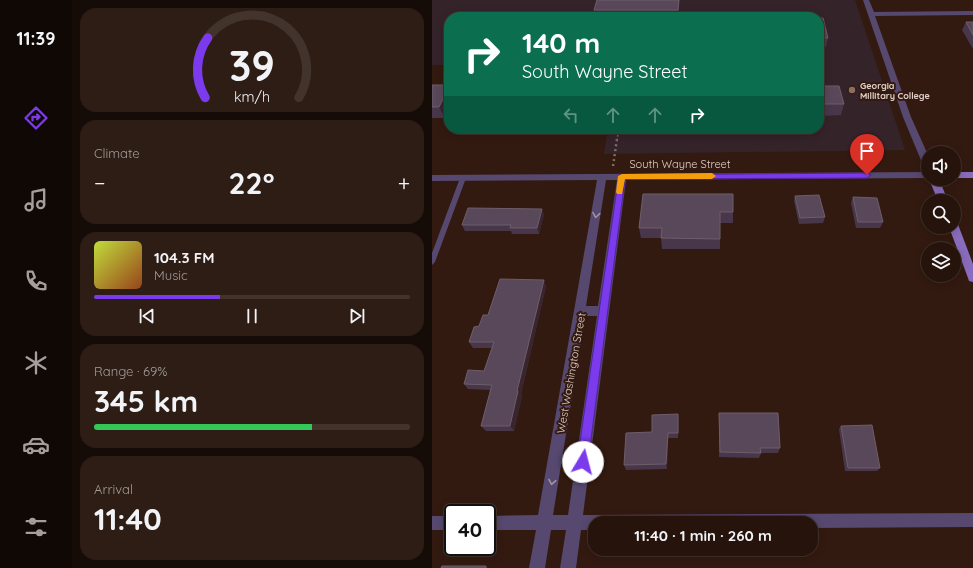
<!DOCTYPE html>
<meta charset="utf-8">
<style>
:root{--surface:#26140c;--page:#2e1d15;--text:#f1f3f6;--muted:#a49e9d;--line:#42332d;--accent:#7c3aed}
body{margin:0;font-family:Quicksand,sans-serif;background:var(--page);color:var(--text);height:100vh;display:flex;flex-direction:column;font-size:15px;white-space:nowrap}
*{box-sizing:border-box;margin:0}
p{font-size:13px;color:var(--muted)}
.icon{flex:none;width:22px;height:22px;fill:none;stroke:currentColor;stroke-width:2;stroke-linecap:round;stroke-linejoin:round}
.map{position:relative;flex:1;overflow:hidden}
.sheet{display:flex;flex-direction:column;gap:8px;padding:8px;background:#150b07;width:360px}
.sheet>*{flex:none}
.banner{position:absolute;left:12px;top:12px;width:380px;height:122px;border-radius:16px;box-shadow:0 2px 10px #0003,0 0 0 1px var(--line);background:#0b6e4f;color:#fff;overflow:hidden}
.tools{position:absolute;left:489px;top:146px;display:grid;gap:8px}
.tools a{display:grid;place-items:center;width:40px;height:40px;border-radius:50%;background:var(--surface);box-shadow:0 2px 10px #0003,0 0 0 1px var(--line);font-size:20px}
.speed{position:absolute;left:12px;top:504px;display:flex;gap:8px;font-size:20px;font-weight:700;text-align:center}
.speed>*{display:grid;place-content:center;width:52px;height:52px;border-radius:50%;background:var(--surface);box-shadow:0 2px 10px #0003,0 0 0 1px var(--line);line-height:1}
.speed .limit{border:2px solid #111;border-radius:6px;background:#fff;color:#111}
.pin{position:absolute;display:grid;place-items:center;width:34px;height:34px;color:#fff;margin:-41px -17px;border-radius:50% 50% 50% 0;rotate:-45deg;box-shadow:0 0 4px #0007}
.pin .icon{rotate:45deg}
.me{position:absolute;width:44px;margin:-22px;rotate:8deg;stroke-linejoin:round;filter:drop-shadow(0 0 3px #0008)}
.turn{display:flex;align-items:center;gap:14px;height:84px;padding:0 12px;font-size:18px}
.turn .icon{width:52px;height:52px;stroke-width:2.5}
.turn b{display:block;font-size:28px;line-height:34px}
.lanes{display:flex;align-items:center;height:38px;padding:0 12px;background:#0003;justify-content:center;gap:20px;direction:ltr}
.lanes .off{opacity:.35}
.big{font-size:30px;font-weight:700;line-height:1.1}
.sheet .tile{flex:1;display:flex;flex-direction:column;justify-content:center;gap:6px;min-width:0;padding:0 14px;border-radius:16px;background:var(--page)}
.sheet .dial{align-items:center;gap:0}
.dial svg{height:104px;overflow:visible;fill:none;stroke:var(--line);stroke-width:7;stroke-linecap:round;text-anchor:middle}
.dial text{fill:var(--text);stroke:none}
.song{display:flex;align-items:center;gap:12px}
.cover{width:48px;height:48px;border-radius:6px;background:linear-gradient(135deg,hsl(70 70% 55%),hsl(20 70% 35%))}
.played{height:4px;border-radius:2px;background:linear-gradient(90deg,var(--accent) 40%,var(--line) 40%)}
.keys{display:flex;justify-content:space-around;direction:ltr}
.heat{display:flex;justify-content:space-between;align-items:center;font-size:22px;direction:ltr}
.charge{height:6px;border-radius:3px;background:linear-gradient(90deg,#34c759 69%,var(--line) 0)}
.trip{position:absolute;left:156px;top:516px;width:230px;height:40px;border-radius:16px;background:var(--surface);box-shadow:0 2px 10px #0003,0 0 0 1px var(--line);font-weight:700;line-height:40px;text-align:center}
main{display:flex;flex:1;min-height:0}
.tabs{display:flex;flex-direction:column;width:72px;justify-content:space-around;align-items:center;background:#0f0805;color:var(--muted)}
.tabs .icon{width:28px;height:28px}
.tabs .selected{color:var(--accent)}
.tabs b{font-size:18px;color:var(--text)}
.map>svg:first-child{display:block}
</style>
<main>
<nav class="tabs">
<b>11:39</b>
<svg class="icon selected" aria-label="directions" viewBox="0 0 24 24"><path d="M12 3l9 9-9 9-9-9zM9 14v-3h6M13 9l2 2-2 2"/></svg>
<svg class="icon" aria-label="music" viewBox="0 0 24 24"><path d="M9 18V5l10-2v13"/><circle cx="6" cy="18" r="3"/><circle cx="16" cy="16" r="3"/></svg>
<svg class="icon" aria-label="phone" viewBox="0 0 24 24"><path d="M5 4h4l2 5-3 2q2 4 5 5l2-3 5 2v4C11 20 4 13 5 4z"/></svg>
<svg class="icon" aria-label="climate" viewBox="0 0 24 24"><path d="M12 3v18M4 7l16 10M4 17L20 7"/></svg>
<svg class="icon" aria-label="car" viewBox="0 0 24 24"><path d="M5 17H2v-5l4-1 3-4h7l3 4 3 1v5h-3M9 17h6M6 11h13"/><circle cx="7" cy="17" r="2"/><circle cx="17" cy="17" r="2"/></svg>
<svg class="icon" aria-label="filters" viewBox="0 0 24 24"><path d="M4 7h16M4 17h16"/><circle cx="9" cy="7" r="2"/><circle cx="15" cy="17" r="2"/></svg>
</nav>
<section class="sheet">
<div class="tile dial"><svg viewBox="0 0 100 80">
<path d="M14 69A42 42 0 1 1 86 69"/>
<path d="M14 69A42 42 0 0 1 16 23" stroke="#7c3aed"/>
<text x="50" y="56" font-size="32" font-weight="700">39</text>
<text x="50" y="72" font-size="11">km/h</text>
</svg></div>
<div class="tile"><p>Climate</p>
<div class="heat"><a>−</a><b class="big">22°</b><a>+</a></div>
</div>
<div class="tile">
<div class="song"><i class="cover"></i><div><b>104.3 FM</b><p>Music</p></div></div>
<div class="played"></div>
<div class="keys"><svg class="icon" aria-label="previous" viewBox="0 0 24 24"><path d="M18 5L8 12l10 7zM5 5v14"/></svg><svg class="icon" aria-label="pause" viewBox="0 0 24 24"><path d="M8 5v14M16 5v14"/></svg><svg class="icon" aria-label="next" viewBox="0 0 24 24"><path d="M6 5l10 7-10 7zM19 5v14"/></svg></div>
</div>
<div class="tile"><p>Range · 69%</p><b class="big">345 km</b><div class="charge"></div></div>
<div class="tile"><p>Arrival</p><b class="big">11:40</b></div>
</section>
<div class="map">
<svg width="541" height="568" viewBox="0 0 541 568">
<rect width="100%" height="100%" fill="#331a10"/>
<!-- education -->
<polygon fill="#35232a" points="0,0 423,0 473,150 172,154 176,129 387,129 387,17 17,17 17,65 0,65"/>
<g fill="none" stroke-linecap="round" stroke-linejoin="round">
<!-- path-far1 -->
<polyline stroke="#826c64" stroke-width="1.5" stroke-dasharray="1.5 2" stroke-linecap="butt" points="185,140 187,129"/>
<!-- path -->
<polyline stroke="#826c64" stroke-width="2.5" stroke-dasharray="2 3" stroke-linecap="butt" points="181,166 185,139"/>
<!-- service -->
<polygon fill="#56486f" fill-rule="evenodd" points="31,176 34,178 3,262 0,265 0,253 28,178"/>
<!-- tertiary -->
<g fill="#56486f" fill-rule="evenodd">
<polygon points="431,0 437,0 442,12 541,11 541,15 443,16 479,117 496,155 496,168 491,165 471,117"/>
<path d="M 496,172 L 496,178 L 194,180 L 151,515 L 541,513 L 541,527 L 379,528 L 379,523 L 163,523 L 163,530 L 149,530 L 144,568 L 128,568 L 134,530 L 119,530 L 113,568 L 97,568 L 104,530 L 55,530 L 55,516 L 106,515 L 165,180 L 0,181 L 0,175 ZM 174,180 L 185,180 L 166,306 L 154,306 ZM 153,316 L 165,316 L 136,515 L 121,515 Z"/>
<rect x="0" y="516" width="21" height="14"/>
</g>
<!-- primary -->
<g fill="#8a6cbc" fill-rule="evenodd">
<rect x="522" y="172" width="19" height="6"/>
<polygon points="497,179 507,179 516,201 506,201"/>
<polygon points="522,223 526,224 527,227 541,264 541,282 537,281 536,278 517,227 522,227"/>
</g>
</g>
<!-- wall -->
<g fill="#48374b">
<polygon points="247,0 247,17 164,17 162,10"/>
<polygon points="387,18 396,38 394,47 387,47"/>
<polygon points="534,22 541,22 541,49 530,30"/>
<polygon points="0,85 13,118 0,118"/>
<polygon points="387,86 412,104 409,115 387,116"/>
<polygon points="122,129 147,129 146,134 123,134"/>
<rect x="216" y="129" width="63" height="2"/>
<polygon points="211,194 301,212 301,223 288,223 288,249 230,249 229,238 209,238 207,228"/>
<polygon points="363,196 393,217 391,223 367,224 362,201"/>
<polygon points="421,197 451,222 448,228 424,228 419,203"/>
<polygon points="112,214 107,234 80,234 79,231 33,231 30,225"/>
<polygon points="114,286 89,394 90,396 82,431 54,431 49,426 58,390 36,389 32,384 52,371 60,348 41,348 37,342 47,326 56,315"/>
<polygon points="287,413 348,448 346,453 329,453 327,458 287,457"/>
<polygon points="246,414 247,420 246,438 236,438 235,469 194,470 192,465 220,432"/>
<polygon points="409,426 448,468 445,471 413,471 407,429"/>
</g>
<!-- shaded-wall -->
<g fill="#39252e">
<polygon points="17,87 17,109 13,118 7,107"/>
<polygon points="145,129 147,129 146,134"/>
<polygon points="110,209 112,214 107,234 105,228"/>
<polygon points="112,280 114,286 89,394 90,396 82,431 78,426 85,391"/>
<polygon points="246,414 247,420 246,438"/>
<polygon points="236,433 236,438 235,469 234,464"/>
</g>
<!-- building -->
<g fill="#594859" stroke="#6e5d6a">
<polygon points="165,0 247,0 246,10 162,10"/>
<polygon points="387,18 391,18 396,38 387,38"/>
<polygon points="534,22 541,22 541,35"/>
<polygon points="0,85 17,85 17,87 7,107 0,107"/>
<polygon points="387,86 407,86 412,104 387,104"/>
<polygon points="211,194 301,194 301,212 288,212 288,239 229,238 230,228 207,228"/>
<polygon points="387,195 393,217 368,218 363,196"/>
<polygon points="421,197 445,198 451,222 426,222"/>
<polygon points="36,208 110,209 105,228 78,228 79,225 30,225"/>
<polygon points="68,279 112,280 85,391 86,391 78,426 49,426 60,385 32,384 36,370 52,371 62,342 37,342 42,327 47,326 51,315 56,315"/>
<polygon points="287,413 346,413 348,448 328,448 329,453 288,452"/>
<polygon points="246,414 246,433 236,433 234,464 192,465 194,433 220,432 220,415"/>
<polygon points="440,425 448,468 416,468 409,426"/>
<polygon points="10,566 54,566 54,568 9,568"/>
</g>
<!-- one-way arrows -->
<defs><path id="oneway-chevron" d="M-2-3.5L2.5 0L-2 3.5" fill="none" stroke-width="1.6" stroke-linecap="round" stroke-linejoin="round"/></defs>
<g stroke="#a292a0">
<use href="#oneway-chevron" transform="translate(164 215) rotate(99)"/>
<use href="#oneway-chevron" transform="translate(120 482) rotate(100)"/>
</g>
<!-- route -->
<polygon fill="#7c3aed" stroke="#51269a" points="435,173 439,175 435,178 193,179 156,462 155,466 151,468 147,466 145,462 187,175"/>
<!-- slow -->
<polygon fill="#f59e0b" points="280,173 284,176 280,179 193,179 190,194 185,194 184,192 186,176 190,174"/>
<!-- markers -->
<circle fill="#8d6e63" stroke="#331a10" stroke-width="1.5" cx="420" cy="90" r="4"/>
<g text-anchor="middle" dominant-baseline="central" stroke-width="4" stroke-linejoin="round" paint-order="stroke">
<!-- far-poi labels -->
<g font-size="9" font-weight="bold" fill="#e0cfc8" stroke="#331a10" text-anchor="start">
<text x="428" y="85">Georgia<tspan x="428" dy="10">Millitary College</tspan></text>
</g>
<!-- street labels -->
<g font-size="11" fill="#e0cfc8" stroke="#331a10">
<text x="248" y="164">South Wayne Street</text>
<text transform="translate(139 373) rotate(-80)">West Washington Street</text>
</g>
</g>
</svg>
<div class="tools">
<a><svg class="icon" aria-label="sound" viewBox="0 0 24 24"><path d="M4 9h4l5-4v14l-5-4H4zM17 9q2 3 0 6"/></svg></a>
<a><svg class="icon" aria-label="search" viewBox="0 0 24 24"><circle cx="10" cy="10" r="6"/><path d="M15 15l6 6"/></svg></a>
<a><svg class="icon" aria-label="layers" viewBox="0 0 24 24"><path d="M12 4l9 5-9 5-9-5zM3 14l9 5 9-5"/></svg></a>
</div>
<div class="speed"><div class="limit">40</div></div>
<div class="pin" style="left:435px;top:175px;background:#d93025"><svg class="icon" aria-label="arrive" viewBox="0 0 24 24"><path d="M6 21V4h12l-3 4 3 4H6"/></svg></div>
<svg class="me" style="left:151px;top:462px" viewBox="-20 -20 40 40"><circle r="19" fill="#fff"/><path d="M0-13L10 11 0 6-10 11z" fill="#7c3aed"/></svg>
<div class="trip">11:40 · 1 min · 260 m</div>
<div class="banner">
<div class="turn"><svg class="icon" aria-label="right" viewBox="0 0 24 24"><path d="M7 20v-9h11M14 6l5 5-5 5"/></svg><div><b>140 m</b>South Wayne Street</div></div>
<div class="lanes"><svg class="icon off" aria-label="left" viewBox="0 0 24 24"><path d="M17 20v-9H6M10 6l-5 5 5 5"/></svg><svg class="icon off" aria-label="ahead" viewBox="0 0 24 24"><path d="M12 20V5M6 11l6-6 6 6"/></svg><svg class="icon off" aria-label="ahead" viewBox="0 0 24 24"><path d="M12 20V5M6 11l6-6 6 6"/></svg><svg class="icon" aria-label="right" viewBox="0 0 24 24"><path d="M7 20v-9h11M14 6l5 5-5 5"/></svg></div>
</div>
</div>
</main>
